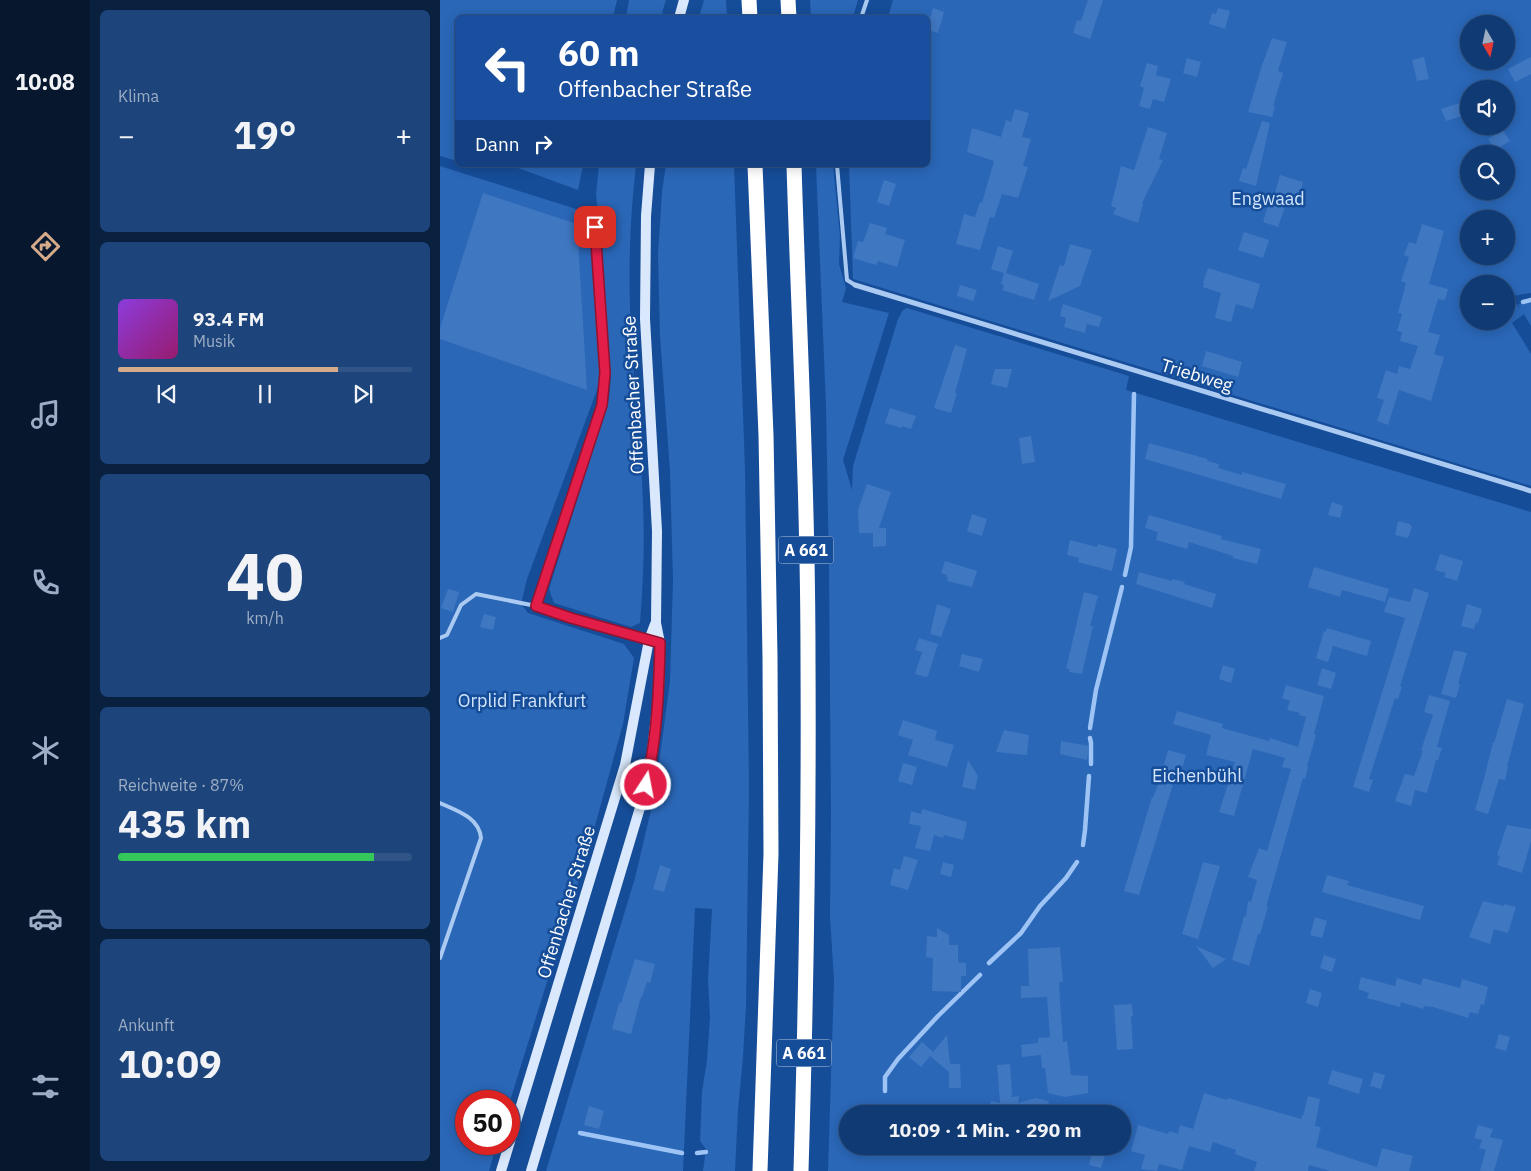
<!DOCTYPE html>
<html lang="de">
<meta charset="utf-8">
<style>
:root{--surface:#103a73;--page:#1e457b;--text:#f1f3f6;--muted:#9cadc4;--line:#305485;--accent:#d6ab8b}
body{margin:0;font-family:"IBM Plex Sans",sans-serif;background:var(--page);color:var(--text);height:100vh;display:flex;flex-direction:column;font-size:19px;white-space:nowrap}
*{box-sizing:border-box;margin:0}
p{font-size:16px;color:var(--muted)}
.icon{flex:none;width:28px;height:28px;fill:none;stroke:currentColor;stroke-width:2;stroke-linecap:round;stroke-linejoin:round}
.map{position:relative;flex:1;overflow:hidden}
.drawer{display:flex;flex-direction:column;gap:10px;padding:10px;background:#09203f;width:350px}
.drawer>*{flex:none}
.hud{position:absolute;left:15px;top:15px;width:475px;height:152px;border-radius:8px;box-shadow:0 2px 12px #0003,0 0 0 1px var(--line);background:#1a4fa0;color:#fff;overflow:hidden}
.needle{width:32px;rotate:171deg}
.fabs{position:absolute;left:1020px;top:15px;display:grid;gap:10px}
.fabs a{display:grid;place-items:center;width:55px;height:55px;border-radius:50%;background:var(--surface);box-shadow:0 2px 12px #0003,0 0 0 1px var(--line);font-size:25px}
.speed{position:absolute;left:15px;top:1090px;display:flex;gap:10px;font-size:25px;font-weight:700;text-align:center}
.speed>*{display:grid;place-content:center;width:65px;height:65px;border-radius:50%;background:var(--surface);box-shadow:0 2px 12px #0003,0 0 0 1px var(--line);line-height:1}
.speed .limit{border:8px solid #d22;background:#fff;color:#111}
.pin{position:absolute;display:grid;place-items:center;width:42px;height:42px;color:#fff;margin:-21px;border-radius:10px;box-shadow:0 2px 8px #0006}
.me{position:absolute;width:55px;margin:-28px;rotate:11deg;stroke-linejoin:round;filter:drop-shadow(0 0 4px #0008)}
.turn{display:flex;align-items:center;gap:18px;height:105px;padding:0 20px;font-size:22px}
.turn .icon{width:65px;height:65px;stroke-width:2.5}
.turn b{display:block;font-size:35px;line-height:42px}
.then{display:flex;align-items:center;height:48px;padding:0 20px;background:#0003;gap:10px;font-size:19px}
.big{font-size:38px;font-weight:700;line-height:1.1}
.drawer .tile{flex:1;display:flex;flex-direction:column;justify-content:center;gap:8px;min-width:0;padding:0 18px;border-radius:8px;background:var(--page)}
.drawer .dial{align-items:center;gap:0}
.dial b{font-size:65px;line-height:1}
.song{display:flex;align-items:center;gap:15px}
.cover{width:60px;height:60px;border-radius:8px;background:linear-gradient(135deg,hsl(270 70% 55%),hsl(320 70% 35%))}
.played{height:5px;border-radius:2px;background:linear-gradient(90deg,var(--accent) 75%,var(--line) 75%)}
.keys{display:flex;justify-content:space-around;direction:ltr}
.heat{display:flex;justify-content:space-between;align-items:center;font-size:28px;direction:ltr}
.charge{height:8px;border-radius:4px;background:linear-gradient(90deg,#34c759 87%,var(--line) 0)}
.trip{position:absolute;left:399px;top:1105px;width:292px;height:50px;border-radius:25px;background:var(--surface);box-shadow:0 2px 12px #0003,0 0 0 1px var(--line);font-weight:700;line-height:50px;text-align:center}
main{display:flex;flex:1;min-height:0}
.dock{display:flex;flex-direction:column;width:90px;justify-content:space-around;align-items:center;background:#06172e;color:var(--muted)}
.dock .icon{width:35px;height:35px}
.dock .active{color:var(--accent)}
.dock b{font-size:22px;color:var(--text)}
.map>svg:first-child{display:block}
</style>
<main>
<nav class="dock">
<b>10:08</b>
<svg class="icon active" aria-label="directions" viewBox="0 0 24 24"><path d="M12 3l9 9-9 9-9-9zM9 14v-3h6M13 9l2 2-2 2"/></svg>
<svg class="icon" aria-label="music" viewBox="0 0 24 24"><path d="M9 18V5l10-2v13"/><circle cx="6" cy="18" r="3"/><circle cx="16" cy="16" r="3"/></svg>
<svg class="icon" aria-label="phone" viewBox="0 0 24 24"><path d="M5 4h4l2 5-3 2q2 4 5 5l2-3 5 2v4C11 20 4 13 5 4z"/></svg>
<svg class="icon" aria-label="climate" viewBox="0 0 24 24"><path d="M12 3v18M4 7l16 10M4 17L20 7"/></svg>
<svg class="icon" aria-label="car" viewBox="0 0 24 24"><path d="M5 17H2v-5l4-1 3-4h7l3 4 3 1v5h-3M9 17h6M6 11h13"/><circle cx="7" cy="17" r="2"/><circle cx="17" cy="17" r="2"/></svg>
<svg class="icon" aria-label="filters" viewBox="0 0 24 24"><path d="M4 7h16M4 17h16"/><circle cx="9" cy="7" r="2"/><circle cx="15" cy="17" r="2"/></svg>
</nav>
<section class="drawer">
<div class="tile"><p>Klima</p>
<div class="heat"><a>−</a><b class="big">19°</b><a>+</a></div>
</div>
<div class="tile">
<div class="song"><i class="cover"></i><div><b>93.4 FM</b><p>Musik</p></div></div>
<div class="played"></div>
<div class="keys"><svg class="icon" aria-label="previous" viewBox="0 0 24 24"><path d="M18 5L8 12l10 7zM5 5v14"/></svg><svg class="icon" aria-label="pause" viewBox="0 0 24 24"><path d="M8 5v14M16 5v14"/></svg><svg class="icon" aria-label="next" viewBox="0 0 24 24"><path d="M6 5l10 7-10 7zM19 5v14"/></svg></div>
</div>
<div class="tile dial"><b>40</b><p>km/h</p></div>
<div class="tile"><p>Reichweite · 87%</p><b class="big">435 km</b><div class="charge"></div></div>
<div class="tile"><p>Ankunft</p><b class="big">10:09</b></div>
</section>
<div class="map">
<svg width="1091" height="1171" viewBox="0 0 1091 1171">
<rect width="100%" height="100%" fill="#164d99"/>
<!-- green -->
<g fill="#2a67b7" fill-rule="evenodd">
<polygon points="0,0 177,0 173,17 18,18 17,161 0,156"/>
<polygon points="189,0 226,0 222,13 227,15 226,17 186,17"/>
<polygon points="264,0 286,0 287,17 259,17"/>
<polygon points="370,0 418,0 413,17 371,18"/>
<path d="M 453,0 L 1091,0 L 1091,293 L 1071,296 L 1080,309 L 1078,304 L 1091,302 L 1091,326 L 1084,314 L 1072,323 L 1091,354 L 1091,486 L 413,279 L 409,165 L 488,165 L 488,18 L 448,17 ZM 1029,24 L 1066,24 L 1066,61 L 1029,61 ZM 1029,89 L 1066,89 L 1066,126 L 1029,126 ZM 1029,154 L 1066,154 L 1066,191 L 1029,191 ZM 1029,219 L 1066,219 L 1066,256 L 1029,256 ZM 1029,284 L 1066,284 L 1066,321 L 1029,321 Z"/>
<polygon points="70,165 143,165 138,190"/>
<path d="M 159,165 L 196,165 C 188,232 188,299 193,365 C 196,412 202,459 203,505 C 205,544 203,584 200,623 L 191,627 L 114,603 L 109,589 L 169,399 L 171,376 L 156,194 Z"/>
<polygon points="226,165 294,165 305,469 309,789 306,1006 303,1057 298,1110 295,1171 263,1171 266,1149 260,1141 262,1092 267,1060 270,1017 268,981 272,909 255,908 243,1171 106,1171 195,878 215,793 230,681 233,580 230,471 220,336 218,255 222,192"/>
<path d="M 376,165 L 393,165 L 400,236 L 399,264 L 406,288 L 402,302 L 449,313 L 403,460 L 412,490 L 413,466 L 458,319 L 463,310 L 467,308 L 689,376 L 686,390 L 1091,512 L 1091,1171 L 388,1171 L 394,981 L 390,916 L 391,814 L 389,568 L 386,406 ZM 408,1114 L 682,1114 L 682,1146 L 443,1146 L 443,1149 L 425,1153 L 425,1146 L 408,1146 Z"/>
<polygon points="0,166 136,209 145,215 150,223 153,252 161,379 87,579 81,604 88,613 184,644 194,658 183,724 150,844 69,1104 69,1101 26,1101 26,1144 57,1144 49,1171 0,1171"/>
</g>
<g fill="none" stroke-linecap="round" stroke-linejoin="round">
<!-- stream -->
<g stroke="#9dc4f4" stroke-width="4.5">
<polyline points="1083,302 1091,300"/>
<polyline points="685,575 691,547 694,394"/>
<polyline points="650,728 656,690 682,587"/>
<polyline points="650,738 651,743 651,764"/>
<polyline points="643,845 645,830 649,776"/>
<polyline points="549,963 581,933 600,906 626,878 637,862"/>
<polyline points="445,1091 445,1077 458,1059 498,1016 540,975"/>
<polyline points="140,1133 242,1153"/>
<polyline points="425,1147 430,1146"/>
<polyline points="257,1153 266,1152"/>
</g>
</g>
<!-- building -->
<g fill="#3f77c1">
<polygon points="648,0 663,0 650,39 633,33 637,20 641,21"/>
<polygon points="493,8 504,12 498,33 488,30 488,17 490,18"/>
<polygon points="778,8 790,11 785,29 769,24 772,13 776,14"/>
<polygon points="832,38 847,42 838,71 843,73 833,106 835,106 832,117 808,112 821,68"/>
<polygon points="984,57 989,79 977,81 972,60"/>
<polygon points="1091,57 1091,74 1075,82 1068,69"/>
<polygon points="747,58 761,62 757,77 743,73"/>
<polygon points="707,63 718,66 716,75 731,79 724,102 713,99 710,109 699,106 704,88 700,86"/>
<polygon points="1020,103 1022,116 1006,121 1001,109"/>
<polygon points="575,109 589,113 582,137 591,139 583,166 588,167 578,198 562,194 554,218 550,217 540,250 516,244 524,214 535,217 540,202 542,203 554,161 527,152 532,128 561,137 566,120 571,122"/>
<polygon points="822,121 830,123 816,186 799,181 803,168 806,169"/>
<polygon points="708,127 727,133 719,159 723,160 702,203 703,204 698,223 673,214 676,208 671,206 681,166 694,170"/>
<polygon points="1063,130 1070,141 1055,150 1048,139"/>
<polygon points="840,175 863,182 859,198 849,195 838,227 823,222 828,206 831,207"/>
<polygon points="444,180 456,184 449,206 437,202"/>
<polygon points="43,193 137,224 147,390 0,339 0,328"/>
<polygon points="430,223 447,228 445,234 465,240 457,267 438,261 436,265 413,258 418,241 423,242"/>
<polygon points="982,224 1004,231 989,284 1008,289 1005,300 998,299 988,332 1000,335 994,354 1004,357 991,401 959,390 948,425 937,421 944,400 937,398 946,370 957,374 959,366 970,369 978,346 960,341 962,332 957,331 962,314 958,313 966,283 961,281 969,257 964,255 969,242 976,244"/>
<polygon points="804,232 829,240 823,258 798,250"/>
<polygon points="630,244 652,250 640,286 608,301 620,265 624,266"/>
<polygon points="558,246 573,251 566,273 599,284 594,300 562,290 564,285 561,284 564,273 551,269"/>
<polygon points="768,268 820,284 813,309 796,304 791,322 775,318 781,293 763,287 764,283 763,283"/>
<polygon points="520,285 537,290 533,301 517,296"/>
<polygon points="623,304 662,317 659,327 647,324 645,333 624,327 626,318 620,316"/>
<polygon points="515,345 527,349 515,393 517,393 511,413 494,408"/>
<polygon points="766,351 802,362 798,377 762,366"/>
<polygon points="555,369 572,369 567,388 551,384"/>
<polygon points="450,408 476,416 471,429 462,426 461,428 445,423"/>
<polygon points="591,436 595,462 582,464 579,438"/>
<polygon points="709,443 768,459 767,461 779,464 778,468 802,475 802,472 846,484 841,499 705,459"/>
<polygon points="427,484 451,492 439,528 446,528 446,546 433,547 433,533 419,533 418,510"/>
<polygon points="892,502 903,506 900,518 888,515"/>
<polygon points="532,514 547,519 542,536 527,531"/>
<polygon points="709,515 782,536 781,539 821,549 817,564 793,558 793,556 749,542 747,549 716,540 718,532 705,528"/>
<polygon points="958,521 970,524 972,527 968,538 955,535"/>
<polygon points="630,540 657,547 658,544 677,549 672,571 638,562 639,558 627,555"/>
<polygon points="1000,554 1023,561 1017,581 1004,577 1006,573 995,570"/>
<polygon points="505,561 537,571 532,587 507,581 508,577 506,577 507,575 501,573"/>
<polygon points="874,567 949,589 945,602 902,590 900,597 868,587"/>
<polygon points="699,572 732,581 732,579 745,582 744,584 776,594 772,608 696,584"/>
<polygon points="974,588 989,593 960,686 962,687 958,699 955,698 929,779 933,780 929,792 913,787 965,618 944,612 949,597 970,602"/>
<polygon points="8,589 19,592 13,612 1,608"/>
<polygon points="644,592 658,596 650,626 653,626 642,674 629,672 630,669 626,669"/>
<polygon points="497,604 511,609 501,637 490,634"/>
<polygon points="1027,604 1042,609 1038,623 1036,622 1034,629 1021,626"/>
<polygon points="44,614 56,617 53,630 40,627"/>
<polygon points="887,628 931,641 927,656 893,646 888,662 876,658 884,631 886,632"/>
<polygon points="479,638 498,644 488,676 486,677 475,674 482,652 475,650"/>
<polygon points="1014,650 1027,653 1018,684 1020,684 1016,698 1001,694"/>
<polygon points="522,654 543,659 539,672 519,666"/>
<polygon points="783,665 795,669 791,683 779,679"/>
<polygon points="882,668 896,673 891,689 877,685"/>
<polygon points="846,685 884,696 874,734 876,735 867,766 868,767 865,779 863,778 826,907 828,907 820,934 818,934 809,966 792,960 804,916 806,917 808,901 811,902 817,880 808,877 819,848 827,851 851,769 842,767 845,758 813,749 794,816 779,812 795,762 766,755 771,735 733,724 737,711 783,724 782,728 829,741 830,738 858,747 866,717 859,715 860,713 847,710 850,701 842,698"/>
<polygon points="989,695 1010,701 997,747 1002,748 998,760 996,760 987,793 975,790 971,806 955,801 965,774 974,776 983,751 981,750 993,715 984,712"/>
<polygon points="1067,699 1084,704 1067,766 1068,766 1065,780 1059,779 1048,814 1035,810 1045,775 1053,742 1054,743"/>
<polygon points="463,720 497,731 495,740 514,745 507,767 468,755 473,740 458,735"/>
<polygon points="564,730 589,735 587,755 556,752"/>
<polygon points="621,741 649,746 647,760 620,754"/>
<polygon points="728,750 746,755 743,766 739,765 699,895 684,891 712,797 713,798 719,782"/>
<polygon points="528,760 538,776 535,790 522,787"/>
<polygon points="463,763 477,767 472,785 458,781"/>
<polygon points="482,809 527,822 523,840 504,835 503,838 494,835 490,851 475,848 481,826 469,824 471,811 481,814"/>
<polygon points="1067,825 1091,829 1091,841 1082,873 1057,865 1060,856 1057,855"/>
<polygon points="464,856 478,860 468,890 450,885 454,868 460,870"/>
<polygon points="503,862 514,865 511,877 500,874"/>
<polygon points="763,862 780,866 758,939 742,934"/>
<polygon points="220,865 231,869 224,892 213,889"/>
<polygon points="887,875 909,881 907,885 984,906 980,920 882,892"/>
<polygon points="1043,901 1064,906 1064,904 1076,907 1068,933 1054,929 1050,944 1029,937"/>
<polygon points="875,917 887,921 882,938 870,935"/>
<polygon points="497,928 509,935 509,945 518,945 518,962 526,963 526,976 521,976 521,992 492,991 493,958 486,957 487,936 497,937"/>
<polygon points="756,946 786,959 773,968"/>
<polygon points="620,947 623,982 619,982 620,1001 623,1042 627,1041 631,1075 648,1076 648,1093 625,1097 608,1093 605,1068 602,1068 601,1055 582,1057 581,1045 598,1043 598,1038 610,1037 607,997 581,998 581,986 589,986 588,949"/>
<polygon points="884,955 896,959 892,972 880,968"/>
<polygon points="195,959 215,964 210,983 207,982 202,997 201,997 191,1034 172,1029 179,1003 181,1003"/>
<polygon points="921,977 955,986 957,978 981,985 983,978 1020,988 1022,979 1048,987 1044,1005 1041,1004 1038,1014 1030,1012 1028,1018 993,1007 984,1006 983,1009 961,1002 960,1007 927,998 929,993 918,989"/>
<polygon points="870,989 882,993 878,1007 866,1003"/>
<polygon points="692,1004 693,1016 691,1016 693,1049 677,1050 674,1005"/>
<polygon points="1059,1034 1070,1037 1066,1051 1055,1048"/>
<polygon points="507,1035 510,1064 520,1064 521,1088 509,1088 509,1072 490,1056 481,1067 469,1057 482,1042 493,1052"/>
<polygon points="570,1064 572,1092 571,1097 579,1096 578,1103 596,1098 609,1101 605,1114 547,1114 551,1101 560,1103 557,1065"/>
<polygon points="892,1070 923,1079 919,1094 888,1084"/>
<polygon points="934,1072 945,1075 941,1089 930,1086"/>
<polygon points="764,1093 787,1100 788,1098 861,1119 862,1115 863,1116 868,1096 880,1099 875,1126 881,1127 876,1147 937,1167 942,1148 973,1156 969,1171 890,1171 869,1165 868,1171 814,1171 817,1162 795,1154 796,1150 773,1142 770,1152 749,1146 742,1170 719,1164 717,1171 701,1169 705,1155 691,1151 698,1125 728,1134 729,1131 738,1134 740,1125 753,1129"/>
<polygon points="149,1106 164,1111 159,1129 144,1125"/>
<polygon points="1038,1125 1053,1129 1050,1137 1063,1140 1054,1171 1040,1171 1046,1150 1039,1148 1042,1140 1034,1138"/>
<polygon points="652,1152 665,1155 661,1168 649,1165"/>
</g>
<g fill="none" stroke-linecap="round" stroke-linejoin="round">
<!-- service -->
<g stroke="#abcaf2" stroke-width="4">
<polyline points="421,18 427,0"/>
<polyline points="397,165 407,280 415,285"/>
<polyline points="153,213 165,373 162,405 96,606 131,618 208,640"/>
<polyline points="0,638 7,635 21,605 36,594 96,606"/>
<path d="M 0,803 C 17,811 39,817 41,838 L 0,958"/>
</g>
<!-- minor -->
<polyline stroke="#abcaf2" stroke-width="5" points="415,285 1091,491"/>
<!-- secondary -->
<g stroke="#d9e8fc" stroke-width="10">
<polyline points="239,18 244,0"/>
<polyline points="61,1171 185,765 209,640 215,624"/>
<polyline points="91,1171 202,801 210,769 215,725 219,688 220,643 216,623 217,531 205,319 206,216 210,165"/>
</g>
<!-- motorway -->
<g stroke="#fff" stroke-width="15">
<polyline points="309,0 310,18"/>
<polyline points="348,0 349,18"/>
<polyline points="315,165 326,435 330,657 331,854 320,1171"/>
<path d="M 354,165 C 359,330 368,495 368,660 C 369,831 366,1001 361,1171"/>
</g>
</g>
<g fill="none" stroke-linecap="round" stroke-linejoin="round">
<defs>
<path id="route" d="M 155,227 L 165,373 L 162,405 L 96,606 L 131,618 L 220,643 C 219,690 217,739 206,785"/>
</defs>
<!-- route casing -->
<use href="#route" stroke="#92132f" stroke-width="12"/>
<!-- route -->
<use href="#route" stroke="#e11d48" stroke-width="9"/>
</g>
<g text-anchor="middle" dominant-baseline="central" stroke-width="5" stroke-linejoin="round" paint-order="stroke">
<!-- shield labels -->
<g fill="#164d99" stroke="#b9cae0" stroke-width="1">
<rect x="338.5" y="536.5" width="55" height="27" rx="4"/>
<rect x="336.5" y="1039.5" width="55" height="27" rx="4"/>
</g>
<g font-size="16" font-weight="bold" fill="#fff">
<text x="366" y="550">A 661</text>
<text x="364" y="1053">A 661</text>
</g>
<!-- park labels -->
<g font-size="18" fill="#d2e5fc" stroke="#164d99">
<text x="828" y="198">Engwaad</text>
<text x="82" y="700">Orplid Frankfurt</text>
<text x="757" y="775">Eichenbühl</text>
</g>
<!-- street labels -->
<g font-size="18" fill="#fff" stroke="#164d99">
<text transform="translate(757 375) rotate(17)">Triebweg</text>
<text transform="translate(193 395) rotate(-93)">Offenbacher Straße</text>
<text transform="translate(126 902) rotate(-73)">Offenbacher Straße</text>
</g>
</g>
</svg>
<div class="fabs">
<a><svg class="needle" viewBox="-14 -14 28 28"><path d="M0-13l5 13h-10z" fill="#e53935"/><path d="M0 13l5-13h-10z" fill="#9cadc4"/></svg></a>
<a><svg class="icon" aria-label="sound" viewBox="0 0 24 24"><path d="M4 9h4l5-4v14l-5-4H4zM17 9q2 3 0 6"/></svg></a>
<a><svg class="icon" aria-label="search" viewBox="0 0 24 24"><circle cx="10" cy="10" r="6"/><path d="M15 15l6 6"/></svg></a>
<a>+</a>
<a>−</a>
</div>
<div class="speed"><div class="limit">50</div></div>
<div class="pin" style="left:155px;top:227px;background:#d93025"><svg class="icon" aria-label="arrive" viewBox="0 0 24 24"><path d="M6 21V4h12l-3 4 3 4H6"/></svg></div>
<svg class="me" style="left:206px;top:785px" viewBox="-20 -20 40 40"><circle r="17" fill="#e11d48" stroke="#fff" stroke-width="3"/><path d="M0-11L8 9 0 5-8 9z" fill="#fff"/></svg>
<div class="trip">10:09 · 1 Min. · 290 m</div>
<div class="hud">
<div class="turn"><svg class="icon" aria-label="left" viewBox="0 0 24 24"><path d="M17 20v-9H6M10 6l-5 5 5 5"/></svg><div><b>60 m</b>Offenbacher Straße</div></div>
<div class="then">Dann<svg class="icon" aria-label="right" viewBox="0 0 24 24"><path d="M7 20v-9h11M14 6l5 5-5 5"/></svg></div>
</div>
</div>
</main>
